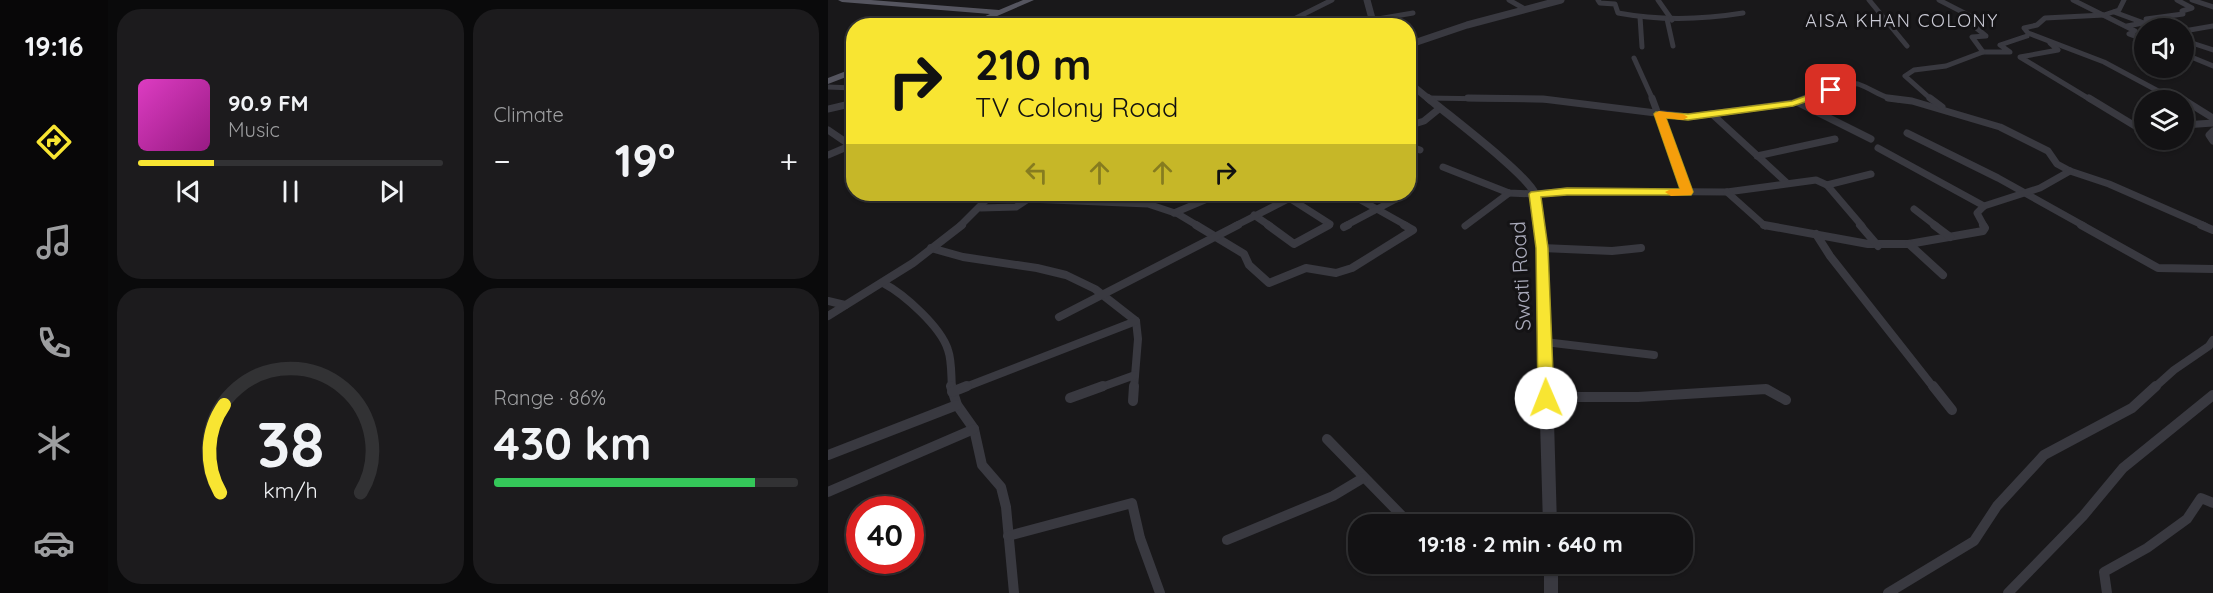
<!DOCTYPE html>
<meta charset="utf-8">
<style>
:root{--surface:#131214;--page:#1c1b1d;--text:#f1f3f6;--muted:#9d9ea0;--line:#323234;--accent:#f8e532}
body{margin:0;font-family:Quicksand,sans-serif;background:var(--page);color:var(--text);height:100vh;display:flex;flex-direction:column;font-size:22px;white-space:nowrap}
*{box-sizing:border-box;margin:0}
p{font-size:20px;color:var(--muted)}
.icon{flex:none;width:33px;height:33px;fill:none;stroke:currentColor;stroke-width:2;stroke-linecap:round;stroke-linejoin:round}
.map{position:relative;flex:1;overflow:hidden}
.sheet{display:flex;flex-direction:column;gap:9px;padding:9px;background:#0a0a0b;width:720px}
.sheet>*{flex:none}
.top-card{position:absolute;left:18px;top:18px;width:570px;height:183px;border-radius:24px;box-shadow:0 2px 4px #0004,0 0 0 2px var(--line);background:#f8e532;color:#111;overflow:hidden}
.buttons{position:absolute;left:1306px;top:18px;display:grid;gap:12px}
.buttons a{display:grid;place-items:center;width:60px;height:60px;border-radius:50%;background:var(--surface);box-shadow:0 2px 4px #0004,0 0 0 2px var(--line);font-size:30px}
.speed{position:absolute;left:18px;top:496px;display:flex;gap:12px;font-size:30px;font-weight:700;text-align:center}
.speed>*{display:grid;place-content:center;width:78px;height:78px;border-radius:50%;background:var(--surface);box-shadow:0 2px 4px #0004,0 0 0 2px var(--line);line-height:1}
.speed .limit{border:9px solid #d22;background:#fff;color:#111}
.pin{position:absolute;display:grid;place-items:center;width:51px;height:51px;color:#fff;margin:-26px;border-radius:12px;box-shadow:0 3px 9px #0006}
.me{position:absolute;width:66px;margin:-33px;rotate:359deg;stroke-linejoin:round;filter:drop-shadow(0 0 4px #0008)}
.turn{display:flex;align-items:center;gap:21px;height:126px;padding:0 30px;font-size:27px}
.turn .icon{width:78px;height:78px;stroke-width:2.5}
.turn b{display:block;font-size:42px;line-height:51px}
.lanes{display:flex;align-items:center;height:57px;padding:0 30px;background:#0003;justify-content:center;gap:30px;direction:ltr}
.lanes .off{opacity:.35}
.big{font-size:45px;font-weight:800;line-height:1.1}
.sheet .card{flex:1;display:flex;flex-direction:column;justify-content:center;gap:9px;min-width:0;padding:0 21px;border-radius:24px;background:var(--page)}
.sheet .dial{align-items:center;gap:0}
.dial svg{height:156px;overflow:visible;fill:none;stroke:var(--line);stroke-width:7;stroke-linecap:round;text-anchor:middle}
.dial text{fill:var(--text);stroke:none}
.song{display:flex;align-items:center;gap:18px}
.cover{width:72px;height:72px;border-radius:9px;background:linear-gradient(135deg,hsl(310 70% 55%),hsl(310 70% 35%))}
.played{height:6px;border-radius:3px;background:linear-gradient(90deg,var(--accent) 25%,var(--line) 25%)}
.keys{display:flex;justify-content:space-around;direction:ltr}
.heat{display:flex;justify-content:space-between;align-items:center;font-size:33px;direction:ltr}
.charge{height:9px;border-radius:4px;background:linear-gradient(90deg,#34c759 86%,var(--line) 0)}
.sheet .tiles{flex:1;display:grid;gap:9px;grid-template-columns:repeat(2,1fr)}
.trip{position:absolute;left:520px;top:514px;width:345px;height:60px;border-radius:24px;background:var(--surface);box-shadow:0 2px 4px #0004,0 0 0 2px var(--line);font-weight:800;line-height:60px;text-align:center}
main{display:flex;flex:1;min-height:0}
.menu{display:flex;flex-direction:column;width:108px;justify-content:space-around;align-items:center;background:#080708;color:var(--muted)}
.menu .icon{width:42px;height:42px}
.menu .current{color:var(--accent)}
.menu b{font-size:27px;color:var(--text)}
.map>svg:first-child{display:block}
</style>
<main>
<nav class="menu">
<b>19:16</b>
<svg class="icon current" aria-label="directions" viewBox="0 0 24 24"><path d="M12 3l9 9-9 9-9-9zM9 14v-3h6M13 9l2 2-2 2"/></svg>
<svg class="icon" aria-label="music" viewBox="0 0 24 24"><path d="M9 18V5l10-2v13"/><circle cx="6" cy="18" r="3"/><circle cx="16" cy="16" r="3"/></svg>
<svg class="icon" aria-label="phone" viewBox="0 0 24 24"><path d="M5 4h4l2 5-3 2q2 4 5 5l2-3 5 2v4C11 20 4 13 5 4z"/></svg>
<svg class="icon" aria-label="climate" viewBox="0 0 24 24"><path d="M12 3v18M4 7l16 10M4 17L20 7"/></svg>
<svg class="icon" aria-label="car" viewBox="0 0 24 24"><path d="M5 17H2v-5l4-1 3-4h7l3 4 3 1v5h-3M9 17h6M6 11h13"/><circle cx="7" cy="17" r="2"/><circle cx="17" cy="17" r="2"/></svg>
</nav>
<section class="sheet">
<div class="tiles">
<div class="card">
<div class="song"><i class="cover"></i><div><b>90.9 FM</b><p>Music</p></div></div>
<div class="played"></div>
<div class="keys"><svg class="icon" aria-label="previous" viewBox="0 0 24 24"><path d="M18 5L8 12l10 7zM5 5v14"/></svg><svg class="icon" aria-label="pause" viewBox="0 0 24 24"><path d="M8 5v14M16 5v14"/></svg><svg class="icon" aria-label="next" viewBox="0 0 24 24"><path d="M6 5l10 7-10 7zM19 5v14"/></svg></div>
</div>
<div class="card"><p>Climate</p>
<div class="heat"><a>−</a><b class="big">19°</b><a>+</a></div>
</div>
<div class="card dial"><svg viewBox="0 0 100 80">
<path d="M14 69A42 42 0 1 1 86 69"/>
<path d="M14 69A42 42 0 0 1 16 24" stroke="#f8e532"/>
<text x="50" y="56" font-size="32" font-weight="700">38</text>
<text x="50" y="72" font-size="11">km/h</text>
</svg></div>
<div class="card"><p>Range · 86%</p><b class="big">430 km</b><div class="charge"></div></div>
</div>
</section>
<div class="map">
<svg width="1385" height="593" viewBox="0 0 1385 593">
<rect width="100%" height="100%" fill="#19181a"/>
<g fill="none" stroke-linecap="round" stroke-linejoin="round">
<!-- minor-far3 -->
<g stroke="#393940" stroke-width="5">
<polyline points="681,0 697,9"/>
<path d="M 770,0 L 772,3 L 787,4 L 790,13 C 833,21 872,20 915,13"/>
<polyline points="830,0 844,20"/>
<polyline points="1041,0 1079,46"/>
<polyline points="1245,0 1307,31 1301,34 1317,40"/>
<polyline points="1296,0 1291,10 1276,15 1217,18 1209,25 1196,28 1200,33 1276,62 1347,100"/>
<polyline points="1364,0 1385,7"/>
<polyline points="1286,12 1316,23"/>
<polyline points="812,17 814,47"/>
<polyline points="839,19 845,46"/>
<polyline points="544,20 585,13"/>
<polyline points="452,26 504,0"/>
<polyline points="1299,26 1326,21 1318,19 1355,14 1354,11 1364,8 1349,0"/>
<polyline points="1356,31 1385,26"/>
<polyline points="1222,43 1230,50 1192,57 1263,100"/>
<polyline points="1356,44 1364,43 1385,50"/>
<polyline points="1155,52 1182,52 1172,45 1199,36"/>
<polyline points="1356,54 1385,66"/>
<polyline points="806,58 825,100"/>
<polyline points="0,87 26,88"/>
<polyline points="599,98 722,100"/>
<path d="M 974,100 C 988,95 1017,81 1030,84 C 1045,89 1055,99 1071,100"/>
<polyline points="1104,100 1077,76 1086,70 1118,66 1155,52 1144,37 1158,36 1140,21 1150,20 1111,0"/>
</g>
<!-- minor-far2 -->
<g stroke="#393940" stroke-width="7">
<polyline points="640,98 715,99 860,117 965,103 978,98"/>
<polyline points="824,98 859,192"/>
<polyline points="1060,98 1084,101 1172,127 1220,151 1229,164 1242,171 1281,184 1377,226"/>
<polyline points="1102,98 1114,107"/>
<polyline points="1261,98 1317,132"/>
<polyline points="1344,98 1347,100"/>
<polyline points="1351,100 1356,100 1385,118"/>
<polyline points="969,102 1043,139"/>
<polyline points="0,109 26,103"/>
<polyline points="884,114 959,183"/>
<polyline points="1356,125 1385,123"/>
<polyline points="580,126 596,121 612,108"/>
<polyline points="0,130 22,145"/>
<polyline points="1385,131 1381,135 1385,141"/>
<polyline points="1079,133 1170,178 1256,226"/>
<polyline points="580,146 592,150"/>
<polyline points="1050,148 1156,206"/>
<polyline points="0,155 26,144"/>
<polyline points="929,156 1007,139"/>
<polyline points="615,167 681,193 707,194 739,191 899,192 988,180 999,185 1034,226"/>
<polyline points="999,185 1043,174"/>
<polyline points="899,192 937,226"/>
<polyline points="455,194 502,224 498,226"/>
<polyline points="522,194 579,226"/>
<polyline points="153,208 188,207 200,199 320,204 350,214 370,226"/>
<polyline points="1086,209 1108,226"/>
<polyline points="346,213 391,194"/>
<polyline points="426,215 442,226"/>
<polyline points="132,226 164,194"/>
<polyline points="407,226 470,194"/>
<polyline points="517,226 570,198 564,194"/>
<polyline points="637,226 681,193"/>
<polyline points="1156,226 1149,213 1156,206 1212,188 1242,171"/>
</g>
<!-- minor-far1 -->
<g stroke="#393940" stroke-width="8">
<polyline points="368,225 416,254 421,265 441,283 478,268 508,273 524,268 585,230 576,225"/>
<polyline points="440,225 466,244 501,225"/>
<polyline points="936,225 1040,244 1081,244 1155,231 1157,228 1155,225"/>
<polyline points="1032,225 1050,246"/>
<polyline points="1106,225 1122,237"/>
<polyline points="1253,225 1330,268 1385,269"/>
<polyline points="1373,225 1385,230"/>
<polyline points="516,227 520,225"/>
<polyline points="988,234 1002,256 1106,388"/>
<polyline points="1081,244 1115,275"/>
<polyline points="103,248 135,257 209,268 238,275 267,289 308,321 310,339 306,388"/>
<polyline points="714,248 784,251 813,248"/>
<path d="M 55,283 C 76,294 113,327 120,350 C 124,361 123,376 124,388"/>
<polyline points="0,301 17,305"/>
<polyline points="0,316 85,263 134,225"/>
<polyline points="231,317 410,225"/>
<polyline points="717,342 826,355"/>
<polyline points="135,388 308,321"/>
<polyline points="271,388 307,375"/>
<polyline points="1326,388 1346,370 1381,346 1385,340"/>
</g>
<!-- minor -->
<g stroke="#393940" stroke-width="10">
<polyline points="123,386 129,405 146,429 154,465 173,487 178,507 186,593"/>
<polyline points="1105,386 1124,410"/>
<polyline points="124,392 139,386"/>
<polyline points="718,397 810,397 938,389 958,400"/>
<polyline points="242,398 275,386"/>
<polyline points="305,401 306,386"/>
<polyline points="499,439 577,519 604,525"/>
<polyline points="0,455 129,405"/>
<polyline points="0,492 146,429"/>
<polyline points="180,536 304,503 312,538 332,593"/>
<polyline points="399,540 505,496 535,478"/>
<polyline points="1060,593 1146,541 1169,506 1216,455 1304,408 1328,386"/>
<polyline points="1180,593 1255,516 1295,468 1385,395"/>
<polyline points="1279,593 1276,572 1319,548 1359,519 1373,498 1385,503"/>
</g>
<!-- tertiary-far3 -->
<g stroke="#393940" stroke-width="7">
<polyline points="539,0 546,26"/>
<polyline points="580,45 639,25 733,0"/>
<polyline points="580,82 602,100"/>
</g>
<!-- tertiary-far2 -->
<path stroke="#393940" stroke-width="8" d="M 600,98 C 620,115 700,175 707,194 C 710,204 710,216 711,226"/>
<!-- tertiary-far1 -->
<polyline stroke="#393940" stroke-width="10" points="711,225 714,248 718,388"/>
<!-- tertiary -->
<g stroke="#393940" stroke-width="14">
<polyline points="718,386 722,525"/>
<polyline points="723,564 723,593"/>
</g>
<!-- primary -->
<g fill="#55555f" fill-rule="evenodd">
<polygon points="10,0 43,0 171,10 195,0 206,0 146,26 134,26 162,14 14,2"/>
<polygon points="26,68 26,74 0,84 0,78"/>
</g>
</g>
<!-- route -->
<polygon fill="#f8e532" stroke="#a19520" stroke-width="1.5" points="1003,87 1007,88 1007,92 965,106 860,120 838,118 865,192 863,195 739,195 713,197 720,248 726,398 724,402 712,402 710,398 708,248 701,194 703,192 739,188 852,189 826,114 828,112 860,114 964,101"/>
<!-- slow -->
<polygon fill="#f59e0b" points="831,111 855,114 860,117 855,120 838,118 865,192 863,195 843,196 837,192 843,189 852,189 826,114"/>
<g text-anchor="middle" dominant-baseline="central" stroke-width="6" stroke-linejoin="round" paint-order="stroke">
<!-- far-neighbourhood labels -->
<g font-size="18" letter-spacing="1.5" fill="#cbcbd6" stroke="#141315">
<text x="1074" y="20">AISA KHAN COLONY</text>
</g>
<!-- street labels -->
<g font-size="21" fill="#aaabbb" stroke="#141315">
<text transform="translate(692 276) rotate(-93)">Swati Road</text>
</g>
</g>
</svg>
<div class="buttons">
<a><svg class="icon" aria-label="sound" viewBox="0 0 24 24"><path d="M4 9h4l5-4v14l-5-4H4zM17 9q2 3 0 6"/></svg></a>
<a><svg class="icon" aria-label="layers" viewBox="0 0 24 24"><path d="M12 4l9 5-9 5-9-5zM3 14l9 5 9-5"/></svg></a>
</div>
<div class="speed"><div class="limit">40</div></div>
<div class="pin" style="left:1003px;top:90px;background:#d93025"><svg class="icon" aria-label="arrive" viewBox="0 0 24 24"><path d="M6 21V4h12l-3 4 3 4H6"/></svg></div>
<svg class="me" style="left:718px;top:398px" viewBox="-20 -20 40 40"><circle r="19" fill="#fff"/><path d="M0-13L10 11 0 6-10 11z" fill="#f8e532"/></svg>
<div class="trip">19:18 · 2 min · 640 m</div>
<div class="top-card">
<div class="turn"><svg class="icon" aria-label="right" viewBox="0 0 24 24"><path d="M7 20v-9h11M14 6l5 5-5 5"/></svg><div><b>210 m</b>TV Colony Road</div></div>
<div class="lanes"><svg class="icon off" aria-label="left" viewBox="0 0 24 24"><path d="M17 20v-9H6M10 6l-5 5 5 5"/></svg><svg class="icon off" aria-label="ahead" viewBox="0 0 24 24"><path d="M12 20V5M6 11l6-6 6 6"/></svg><svg class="icon off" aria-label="ahead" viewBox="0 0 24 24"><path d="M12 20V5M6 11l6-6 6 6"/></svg><svg class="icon" aria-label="right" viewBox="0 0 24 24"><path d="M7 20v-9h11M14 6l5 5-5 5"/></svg></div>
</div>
</div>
</main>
